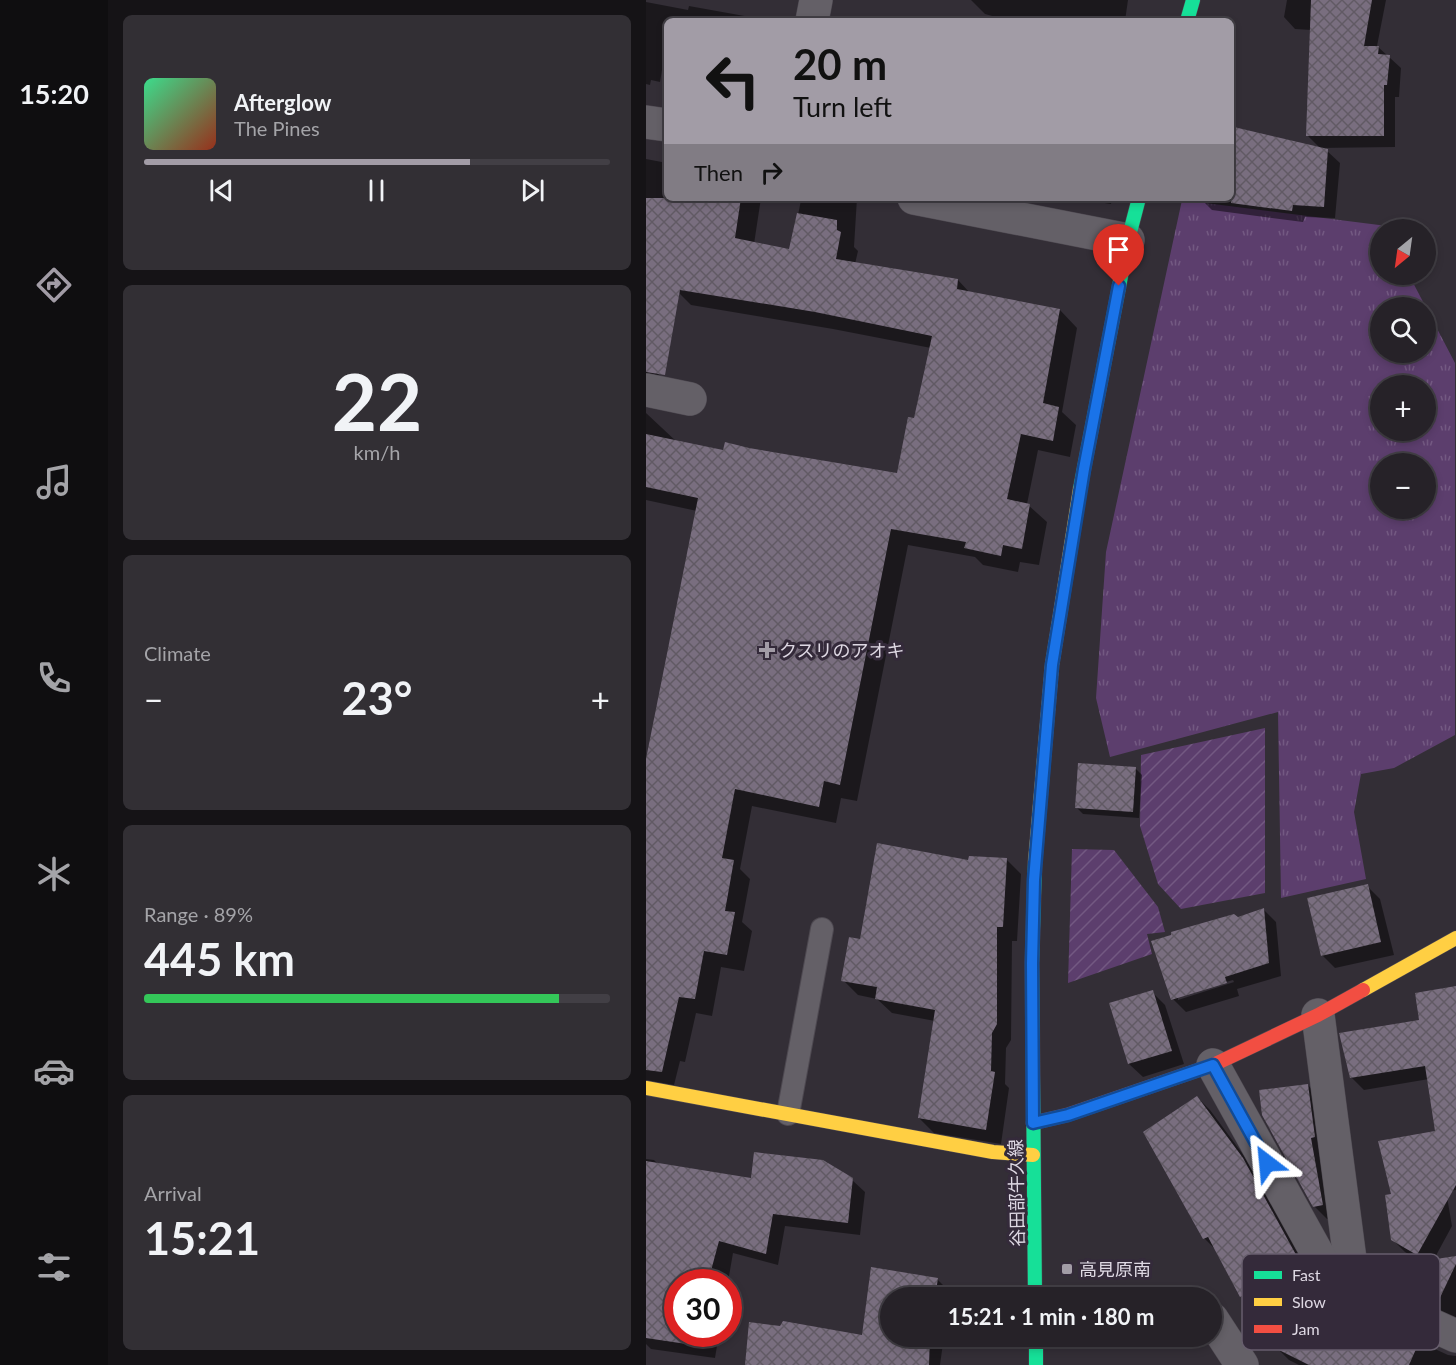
<!DOCTYPE html>
<meta charset="utf-8">
<style>
:root{--surface:#262228;--page:#322f34;--text:#f1f3f6;--muted:#a4a4a8;--line:#423f45;--accent:#a29ca6}
body{margin:0;font-family:Lato,"Noto Sans JP",sans-serif;background:var(--page);color:var(--text);height:100vh;display:flex;flex-direction:column;font-size:22px;white-space:nowrap}
*{box-sizing:border-box;margin:0}
p{font-size:20px;color:var(--muted)}
.icon{flex:none;width:33px;height:33px;fill:none;stroke:currentColor;stroke-width:2;stroke-linecap:round;stroke-linejoin:round}
.map{position:relative;flex:1;overflow:hidden}
.panel{display:flex;flex-direction:column;gap:15px;padding:15px;background:#151316;width:538px}
.panel>*{flex:none}
.guide{position:absolute;left:18px;top:18px;width:570px;height:183px;border-radius:9px;box-shadow:0 3px 9px #0003,0 0 0 2px var(--line);background:#a29ca6;color:#111;overflow:hidden}
.needle{width:39px;rotate:209deg}
.fabs{position:absolute;left:724px;top:219px;display:grid;gap:12px}
.fabs a{display:grid;place-items:center;width:66px;height:66px;border-radius:50%;background:var(--surface);box-shadow:0 3px 9px #0003,0 0 0 2px var(--line);font-size:30px}
.speed{position:absolute;left:18px;top:1269px;display:flex;gap:12px;font-size:30px;font-weight:700;text-align:center}
.speed>*{display:grid;place-content:center;width:78px;height:78px;border-radius:50%;background:var(--surface);box-shadow:0 3px 9px #0003,0 0 0 2px var(--line);line-height:1}
.speed .limit{border:9px solid #d22;background:#fff;color:#111}
.pin{position:absolute;display:grid;place-items:center;width:51px;height:51px;color:#fff;margin:-62px -26px;border-radius:50% 50% 50% 0;rotate:-45deg;box-shadow:0 0 6px #0007}
.pin .icon{rotate:45deg}
.me{position:absolute;width:66px;margin:-33px;rotate:331deg;stroke-linejoin:round;filter:drop-shadow(0 0 4px #0008)}
.turn{display:flex;align-items:center;gap:21px;height:126px;padding:0 30px;font-size:27px}
.turn .icon{width:78px;height:78px;stroke-width:2.5}
.turn b{display:block;font-size:42px;line-height:51px}
.then{display:flex;align-items:center;height:57px;padding:0 30px;background:#0003;gap:12px;font-size:22px}
.big{font-size:45px;font-weight:700;line-height:1.1}
.panel .tile{flex:1;display:flex;flex-direction:column;justify-content:center;gap:9px;min-width:0;padding:0 21px;border-radius:9px;background:var(--page)}
.panel .dial{align-items:center;gap:0}
.dial b{font-size:78px;line-height:1}
.song{display:flex;align-items:center;gap:18px}
.cover{width:72px;height:72px;border-radius:9px;background:linear-gradient(135deg,hsl(150 70% 55%),hsl(10 70% 35%))}
.played{height:6px;border-radius:3px;background:linear-gradient(90deg,var(--accent) 70%,var(--line) 70%)}
.keys{display:flex;justify-content:space-around;direction:ltr}
.heat{display:flex;justify-content:space-between;align-items:center;font-size:33px;direction:ltr}
.charge{height:9px;border-radius:4px;background:linear-gradient(90deg,#34c759 89%,var(--line) 0)}
.trip{position:absolute;left:234px;top:1287px;width:342px;height:60px;border-radius:30px;background:var(--surface);box-shadow:0 3px 9px #0003,0 0 0 2px var(--line);font-weight:700;line-height:60px;text-align:center}
main{display:flex;flex:1;min-height:0}
.menu{display:flex;flex-direction:column;width:108px;justify-content:space-around;align-items:center;background:#0f0e10;color:var(--muted)}
.menu .icon{width:42px;height:42px}
.menu .selected{color:var(--accent)}
.menu b{font-size:27px;color:var(--text)}
.map>svg:first-child{display:block}
</style>
<main>
<nav class="menu">
<b>15:20</b>
<svg class="icon selected" aria-label="directions" viewBox="0 0 24 24"><path d="M12 3l9 9-9 9-9-9zM9 14v-3h6M13 9l2 2-2 2"/></svg>
<svg class="icon" aria-label="music" viewBox="0 0 24 24"><path d="M9 18V5l10-2v13"/><circle cx="6" cy="18" r="3"/><circle cx="16" cy="16" r="3"/></svg>
<svg class="icon" aria-label="phone" viewBox="0 0 24 24"><path d="M5 4h4l2 5-3 2q2 4 5 5l2-3 5 2v4C11 20 4 13 5 4z"/></svg>
<svg class="icon" aria-label="climate" viewBox="0 0 24 24"><path d="M12 3v18M4 7l16 10M4 17L20 7"/></svg>
<svg class="icon" aria-label="car" viewBox="0 0 24 24"><path d="M5 17H2v-5l4-1 3-4h7l3 4 3 1v5h-3M9 17h6M6 11h13"/><circle cx="7" cy="17" r="2"/><circle cx="17" cy="17" r="2"/></svg>
<svg class="icon" aria-label="filters" viewBox="0 0 24 24"><path d="M4 7h16M4 17h16"/><circle cx="9" cy="7" r="2"/><circle cx="15" cy="17" r="2"/></svg>
</nav>
<section class="panel">
<div class="tile">
<div class="song"><i class="cover"></i><div><b>Afterglow</b><p>The Pines</p></div></div>
<div class="played"></div>
<div class="keys"><svg class="icon" aria-label="previous" viewBox="0 0 24 24"><path d="M18 5L8 12l10 7zM5 5v14"/></svg><svg class="icon" aria-label="pause" viewBox="0 0 24 24"><path d="M8 5v14M16 5v14"/></svg><svg class="icon" aria-label="next" viewBox="0 0 24 24"><path d="M6 5l10 7-10 7zM19 5v14"/></svg></div>
</div>
<div class="tile dial"><b>22</b><p>km/h</p></div>
<div class="tile"><p>Climate</p>
<div class="heat"><a>−</a><b class="big">23°</b><a>+</a></div>
</div>
<div class="tile"><p>Range · 89%</p><b class="big">445 km</b><div class="charge"></div></div>
<div class="tile"><p>Arrival</p><b class="big">15:21</b></div>
</section>
<div class="map">
<svg width="810" height="1365" viewBox="0 0 810 1365">
<defs>
<pattern id="grass-tufts" width="24" height="20" patternUnits="userSpaceOnUse" patternTransform="scale(1.5)"><rect width="24" height="20" fill="#5c3e6d"/><path d="M3 7l-1-3M5 7V3M7 7l1-3M15 17l-1-3M17 17v-4M19 17l1-3" fill="none" stroke="#735982"/></pattern>
<pattern id="garden-furrows" width="10" height="10" patternUnits="userSpaceOnUse" patternTransform="scale(1.5)"><rect width="10" height="10" fill="#5c3e6d"/><path d="M-1 1l2-2M0 10L10 0M9 11l2-2" fill="none" stroke="#735982"/></pattern>
<pattern id="building-cross-hatch" width="8" height="8" patternUnits="userSpaceOnUse" patternTransform="scale(1.5)"><rect width="8" height="8" fill="#796e7f"/><path d="M0 0l8 8M0 8l8-8" fill="none" stroke="#615a64"/></pattern>
</defs>
<rect width="100%" height="100%" fill="#332e36"/>
<!-- grass -->
<path fill="url(#grass-tufts)" fill-rule="evenodd" d="M 536,200 L 749,227 L 750,229 L 735,230 L 735,274 L 763,275 L 809,363 L 809,735 L 748,768 L 715,774 L 708,812 L 720,879 L 635,898 L 632,712 L 464,757 L 450,698 L 460,552 ZM 735,308 L 780,308 L 780,352 L 735,352 ZM 735,386 L 780,386 L 780,430 L 735,430 ZM 735,464 L 780,464 L 780,508 L 735,508 Z"/>
<!-- garden -->
<g fill="url(#garden-furrows)">
<polygon points="619,728 619,893 535,909 512,884 494,826 495,755"/>
<polygon points="426,849 468,850 512,907 519,932 501,934 506,954 422,983"/>
</g>
<!-- shadow -->
<g fill="#0007" fill-rule="evenodd">
<polygon points="325,0 482,0 479,21 364,21 339,14"/>
<polygon points="641,0 740,0 731,46 755,68 753,97 749,97 749,147 674,148 662,136 665,30 649,29 638,17"/>
<polygon points="0,2 42,10 43,6 126,21 21,21 21,71 16,70 14,82 5,80 4,85 0,84"/>
<polygon points="585,141 681,151 694,163 689,218 659,217 657,222 566,210 554,198 585,198"/>
<polygon points="0,159 21,163 21,198 44,198 8,370 22,384 0,401"/>
<polygon points="77,198 115,198 108,244 145,250 155,200 161,201 161,198 211,198 208,247 212,251 209,264 312,280 324,293 414,310 431,328 416,412 430,425 424,457 392,450 381,504 401,522 393,565 374,562 372,572 337,565 329,557 262,545 211,801 195,798 190,823 106,806 94,869 104,879 96,922 106,931 98,971 75,967 66,1016 50,1013 39,1062 34,1061 28,1085 0,1080 0,767 51,511 0,500 0,413 31,442 78,452 103,449 253,475 269,419 285,348 187,329 45,305 28,288"/>
<polygon points="427,198 466,198 465,204"/>
<polygon points="489,768 496,775 493,818 437,814 430,807"/>
<polygon points="360,859 375,874 371,941 366,941 365,1040 360,1048 359,1084 363,1088 355,1144 288,1133 273,1118 289,1021 246,1013 231,999 212,995 197,980 215,940 323,862"/>
<polygon points="721,886 734,899 748,955 689,968 676,955"/>
<path d="M 617,909 L 630,922 L 635,976 L 591,989 L 593,996 L 540,1012 L 527,999 L 592,919 ZM 587,980 L 588,982 L 532,1000 L 532,996 Z"/>
<polygon points="506,992 519,1005 538,1064 497,1077 483,1064"/>
<polygon points="810,992 810,1190 800,1191 806,1226 787,1261 810,1258 810,1321 757,1297 744,1285 778,1263 759,1252 746,1239 747,1195 790,1132 783,1079 718,1090 705,1077"/>
<polygon points="662,1085 674,1098 689,1217 681,1219 668,1206"/>
<polygon points="551,1097 564,1110 610,1172 666,1275 633,1294 685,1323 717,1316 802,1355 810,1356 810,1365 653,1365 643,1360 630,1347 609,1309 596,1296 571,1251 559,1239 499,1133"/>
<polygon points="0,1159 8,1160 12,1164 107,1180 206,1180 219,1192 214,1235 139,1226 132,1265 87,1253 82,1282 32,1282 32,1334 73,1334 69,1358 5,1349 0,1344"/>
<polygon points="226,1269 291,1279 304,1292 303,1298 244,1298 244,1336 298,1336 294,1365 100,1365 218,1337"/>
</g>
<!-- building -->
<g fill="url(#building-cross-hatch)">
<polygon points="665,0 726,0 718,46 733,46 732,54 744,55 741,85 738,85 738,136 660,136"/>
<polygon points="588,127 682,149 678,207 647,205 646,211 585,203 585,146"/>
<polygon points="0,198 95,198 89,238 143,249 151,213 191,220 191,230 195,232 190,259 312,279 311,289 414,309 397,403 413,407 407,441 375,434 361,499 384,504 376,549 357,545 355,556 318,548 320,542 245,529 194,785 178,781 173,807 89,789 76,858 88,860 79,911 89,912 81,955 58,951 49,999 33,997 16,1072 0,1070 0,759 52,498 0,487 0,434 77,450 79,442 103,448 251,473 262,417 268,418 286,336 169,312 34,290 19,375 0,372"/>
<polygon points="432,763 490,767 487,812 429,808"/>
<polygon points="231,843 322,860 323,856 361,858 357,927 351,927 351,1024 346,1033 345,1071 349,1072 340,1130 272,1118 289,1010 229,999 231,987 195,981 203,937 214,939"/>
<polygon points="722,884 735,942 675,956 661,898"/>
<polygon points="618,908 623,963 579,977 581,983 525,1000 505,941 525,935 525,932 588,914 592,917"/>
<polygon points="810,986 810,1185 771,1255 745,1240 739,1195 745,1194 732,1141 789,1131 779,1066 704,1078 693,1033 773,1020 769,993"/>
<polygon points="507,990 526,1051 482,1064 463,1003"/>
<polygon points="662,1084 669,1137 665,1138 677,1205 667,1207 616,1115 613,1090"/>
<polygon points="551,1096 597,1158 654,1262 617,1284 686,1322 718,1315 774,1340 763,1365 663,1365 629,1348 599,1294 594,1297 562,1237 557,1239 497,1132"/>
<polygon points="108,1152 177,1160 207,1178 202,1223 127,1214 120,1254 73,1241 62,1282 32,1282 32,1334 50,1334 47,1345 0,1338 0,1161 105,1178"/>
<polygon points="810,1256 810,1264 790,1306 742,1285 750,1265"/>
<polygon points="225,1267 292,1278 289,1298 244,1298 244,1336 284,1336 283,1365 99,1365 103,1322 134,1326 137,1321 216,1335"/>
</g>
<g fill="none" stroke-linecap="round" stroke-linejoin="round">
<defs>
<polyline id="lane" points="142,1114 176,929"/>
<g id="street">
<polyline points="166,21 170,0"/>
<polyline points="0,122 21,125"/>
<polyline points="268,198 482,240"/>
<polyline points="0,390 44,399"/>
<polyline points="672,1015 708,1290"/>
<polyline points="567,1065 686,1280 810,1336"/>
<polyline points="566,1319 596,1365"/>
</g>
<g id="fast">
<polyline points="541,21 547,0"/>
<polyline points="434,489 482,240 493,198"/>
<polyline points="389,1298 386,963 389,862"/>
<polyline points="390,1336 390,1365"/>
</g>
<g id="slow">
<polyline points="389,862 406,665 434,489"/>
<polyline points="717,990 810,938"/>
<polyline points="0,1088 347,1152 387,1155"/>
</g>
<polyline id="jam" points="387,1123 421,1115 567,1065 672,1015 717,990"/>
</defs>
<!-- lane casing -->
<use href="#lane" stroke="#4e4951" stroke-width="24"/>
<!-- street casing -->
<use href="#street" stroke="#4e4951" stroke-width="34"/>
<!-- fast casing -->
<use href="#fast" stroke="#4e4951" stroke-width="15"/>
<!-- slow casing -->
<use href="#slow" stroke="#4e4951" stroke-width="15"/>
<!-- jam casing -->
<use href="#jam" stroke="#4e4951" stroke-width="15"/>
<!-- lane -->
<use href="#lane" stroke="#646067" stroke-width="22"/>
<!-- street -->
<use href="#street" stroke="#646067" stroke-width="33"/>
<!-- fast -->
<use href="#fast" stroke="#16e098" stroke-width="14"/>
<!-- slow -->
<use href="#slow" stroke="#ffcf43" stroke-width="14"/>
<!-- jam -->
<use href="#jam" stroke="#f24e42" stroke-width="14"/>
</g>
<g fill="none" stroke-linecap="round" stroke-linejoin="round">
<defs>
<polyline id="route" points="473,286 438,469 406,665 388,880 386,963 387,1123 422,1115 567,1065 621,1163"/>
</defs>
<!-- route casing -->
<use href="#route" stroke="#114b97" stroke-width="15"/>
<!-- route -->
<use href="#route" stroke="#1a73e8" stroke-width="10"/>
</g>
<!-- markers -->
<g fill="#a29ca6" stroke="#342a3a" stroke-width="2">
<path d="M118 641h6v6h6v6h-6v6h-6v-6h-6v-6h6z"/>
<rect x="415" y="1263" width="12" height="12" rx="3"/>
</g>
<g text-anchor="middle" dominant-baseline="central" stroke-width="6" stroke-linejoin="round" paint-order="stroke">
<!-- poi labels -->
<g font-size="18" fill="#ded8e3" stroke="#342a3a" text-anchor="start">
<text x="133" y="650">クスリのアオキ</text>
<text x="433" y="1269">高見原南</text>
</g>
<!-- street labels -->
<g font-size="18" fill="#ded8e3" stroke="#342a3a">
<text transform="translate(370 1193) rotate(-91)">谷田部牛久線</text>
</g>
</g>
<!-- legend -->
<rect x="596" y="1254" width="198" height="96" rx="9" fill="#342a3a" stroke="#675e6d" stroke-width="1.5"/>
<rect x="608" y="1271" width="28" height="8" fill="#16e098"/>
<rect x="608" y="1298" width="28" height="8" fill="#ffcf43"/>
<rect x="608" y="1325" width="28" height="8" fill="#f24e42"/>
<g font-size="16" fill="#ded8e3">
<text x="646" y="1281">Fast</text>
<text x="646" y="1308">Slow</text>
<text x="646" y="1335">Jam</text>
</g>
</svg>
<div class="fabs">
<a><svg class="needle" viewBox="-14 -14 28 28"><path d="M0-13l5 13h-10z" fill="#e53935"/><path d="M0 13l5-13h-10z" fill="#a4a4a8"/></svg></a>
<a><svg class="icon" aria-label="search" viewBox="0 0 24 24"><circle cx="10" cy="10" r="6"/><path d="M15 15l6 6"/></svg></a>
<a>+</a>
<a>−</a>
</div>
<div class="speed"><div class="limit">30</div></div>
<div class="pin" style="left:473px;top:286px;background:#d93025"><svg class="icon" aria-label="arrive" viewBox="0 0 24 24"><path d="M6 21V4h12l-3 4 3 4H6"/></svg></div>
<svg class="me" style="left:621px;top:1163px" viewBox="-20 -20 40 40"><path d="M0-17L14 15 0 8-14 15z" fill="#1a73e8" stroke="#fff" stroke-width="4"/></svg>
<div class="trip">15:21 · 1 min · 180 m</div>
<div class="guide">
<div class="turn"><svg class="icon" aria-label="left" viewBox="0 0 24 24"><path d="M17 20v-9H6M10 6l-5 5 5 5"/></svg><div><b>20 m</b>Turn left</div></div>
<div class="then">Then<svg class="icon" aria-label="right" viewBox="0 0 24 24"><path d="M7 20v-9h11M14 6l5 5-5 5"/></svg></div>
</div>
</div>
</main>
